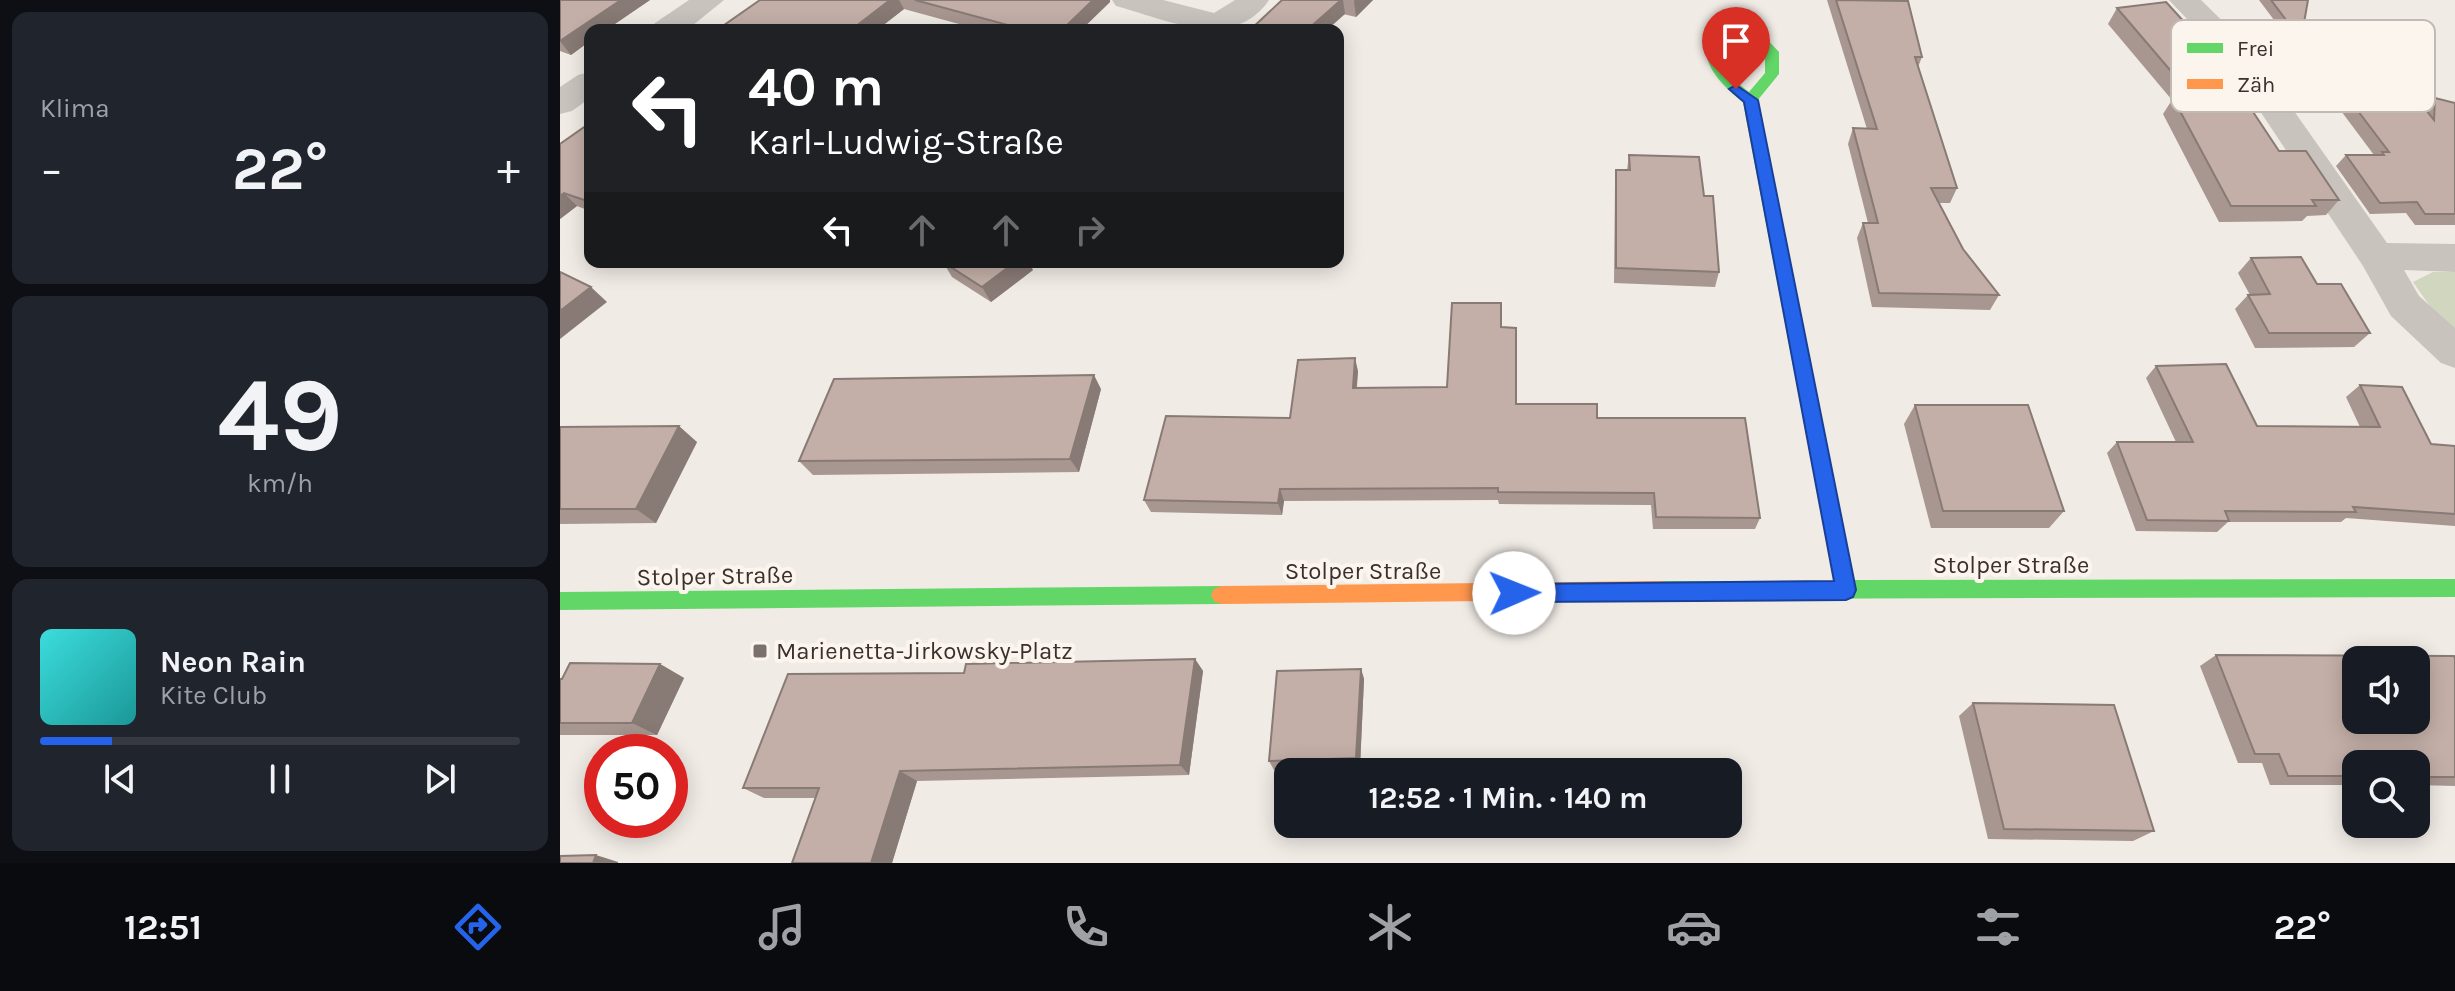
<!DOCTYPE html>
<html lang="de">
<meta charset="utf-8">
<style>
:root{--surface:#171b24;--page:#20242c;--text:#f1f3f6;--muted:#9ea1a6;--line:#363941;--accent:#2563eb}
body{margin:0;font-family:Karla,sans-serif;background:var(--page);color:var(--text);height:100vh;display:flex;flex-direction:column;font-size:30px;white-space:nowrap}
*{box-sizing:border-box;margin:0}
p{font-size:26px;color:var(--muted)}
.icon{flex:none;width:44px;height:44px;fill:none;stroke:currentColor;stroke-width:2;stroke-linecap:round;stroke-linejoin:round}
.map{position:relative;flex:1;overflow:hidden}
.drawer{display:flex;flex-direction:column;gap:12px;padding:12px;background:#0d0f14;width:560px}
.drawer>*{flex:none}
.guide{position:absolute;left:24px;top:24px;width:760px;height:244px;border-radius:16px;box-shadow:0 4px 20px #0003;background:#202124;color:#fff;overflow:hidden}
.fabs{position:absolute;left:1782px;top:646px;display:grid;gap:16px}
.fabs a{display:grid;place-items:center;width:88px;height:88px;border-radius:16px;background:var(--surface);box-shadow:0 4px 20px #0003;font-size:40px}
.speed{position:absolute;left:24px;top:734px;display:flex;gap:16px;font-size:40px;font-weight:700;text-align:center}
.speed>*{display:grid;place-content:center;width:104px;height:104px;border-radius:50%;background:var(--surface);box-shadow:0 4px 20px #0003;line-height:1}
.speed .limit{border:12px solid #d22;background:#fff;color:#111}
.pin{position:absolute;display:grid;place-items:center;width:68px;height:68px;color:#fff;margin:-82px -34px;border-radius:50% 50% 50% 0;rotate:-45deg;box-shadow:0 0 8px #0007}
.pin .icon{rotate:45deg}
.me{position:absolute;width:88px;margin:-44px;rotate:89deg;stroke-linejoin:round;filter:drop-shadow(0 0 6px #0008)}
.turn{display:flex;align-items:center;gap:28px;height:168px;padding:0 32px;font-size:36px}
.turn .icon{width:104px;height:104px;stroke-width:2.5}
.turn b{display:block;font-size:56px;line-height:68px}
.lanes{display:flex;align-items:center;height:76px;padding:0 32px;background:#0003;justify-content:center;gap:40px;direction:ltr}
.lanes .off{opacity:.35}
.big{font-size:60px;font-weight:700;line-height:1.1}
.drawer .tile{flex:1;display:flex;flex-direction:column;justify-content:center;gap:12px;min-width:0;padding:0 28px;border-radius:16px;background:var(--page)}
.drawer .dial{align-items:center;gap:0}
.dial b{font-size:104px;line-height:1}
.song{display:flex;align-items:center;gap:24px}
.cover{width:96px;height:96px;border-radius:12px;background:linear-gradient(135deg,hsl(180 70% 55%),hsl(180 70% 35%))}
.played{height:8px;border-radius:4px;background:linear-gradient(90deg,var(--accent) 15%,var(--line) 15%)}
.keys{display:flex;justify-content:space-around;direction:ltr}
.heat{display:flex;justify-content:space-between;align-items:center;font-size:44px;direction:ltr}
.trip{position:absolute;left:714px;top:758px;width:468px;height:80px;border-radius:16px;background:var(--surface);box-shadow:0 4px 20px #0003;font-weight:700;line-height:80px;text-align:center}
.tabs{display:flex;height:128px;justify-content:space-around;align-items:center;background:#090b0e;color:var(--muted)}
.tabs .icon{width:56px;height:56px}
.tabs .active{color:var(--accent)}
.tabs b{font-size:36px;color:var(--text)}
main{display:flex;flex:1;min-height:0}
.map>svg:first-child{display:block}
</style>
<main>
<section class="drawer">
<div class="tile"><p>Klima</p>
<div class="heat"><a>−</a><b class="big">22°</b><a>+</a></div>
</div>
<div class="tile dial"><b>49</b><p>km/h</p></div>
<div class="tile">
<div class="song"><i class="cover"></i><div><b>Neon Rain</b><p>Kite Club</p></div></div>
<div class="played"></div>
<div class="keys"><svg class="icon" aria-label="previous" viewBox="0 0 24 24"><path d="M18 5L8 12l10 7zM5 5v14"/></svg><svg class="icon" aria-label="pause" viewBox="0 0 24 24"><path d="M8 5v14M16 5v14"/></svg><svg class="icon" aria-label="next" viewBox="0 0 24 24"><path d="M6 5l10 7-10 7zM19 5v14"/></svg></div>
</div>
</section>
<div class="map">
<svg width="1895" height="863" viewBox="0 0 1895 863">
<rect width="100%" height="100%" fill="#f0ebe5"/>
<!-- green -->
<polygon fill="#d1d6bf" points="1873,272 1895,272 1895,331 1872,309 1853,282"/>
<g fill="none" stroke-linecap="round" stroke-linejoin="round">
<!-- street -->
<g fill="#c9c3be" fill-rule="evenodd">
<polygon points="129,0 164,0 127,30 90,30 95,23"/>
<path d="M 552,0 L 603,0 L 654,13 L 675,0 L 709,0 C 673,53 605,19 556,6 Z"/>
<polygon points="1609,0 1641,0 1688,46 1827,243 1895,244 1895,272 1844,270 1859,296 1895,328 1895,368 1881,363 1831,316 1803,266 1666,60"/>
<polygon points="30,72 30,98 12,111 0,114 0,87 18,75"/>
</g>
<!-- fast -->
<g fill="#63d668" fill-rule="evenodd">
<path d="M 1184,29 L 1204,36 L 1219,52 L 1219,74 L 1197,101 L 1294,580 L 1895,579 L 1895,597 L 1102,599 L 1095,596 L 1092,590 L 1095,584 L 1102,581 L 1274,581 L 1183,102 C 1165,88 1141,66 1147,41 L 1163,33 ZM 1176,38 L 1195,41 L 1205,52 L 1205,73 L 1189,92 C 1172,79 1162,67 1159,46 Z"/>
<polygon points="661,586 668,589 671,595 668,601 661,604 0,610 0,592"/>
</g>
<!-- slow -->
<polygon fill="#ff974d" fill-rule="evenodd" points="1102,581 1109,584 1112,590 1109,596 1102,599 661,604 654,601 651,595 654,589 661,586"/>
</g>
<!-- wall -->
<g fill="#a89690">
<polygon points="0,0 90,0 46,30 30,30 30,41 11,55 0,51"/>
<polygon points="200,0 550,0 550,2 521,30 421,30 344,9 317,30 157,30"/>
<polygon points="722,0 813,0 796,17"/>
<polygon points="1267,0 1347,0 1362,57 1358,67 1397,188 1390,203 1379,203 1403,249 1439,295 1430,310 1312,307 1297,238 1303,223 1308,223 1288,144 1293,128 1307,129"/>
<polygon points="1699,0 1748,0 1741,40 1735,48"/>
<polygon points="1557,8 1719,151 1779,200 1766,215 1747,216 1742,221 1659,222 1603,114 1612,100 1548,24"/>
<polygon points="1745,41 1810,53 1866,109 1875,98 1895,103 1895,225 1855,225 1846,213 1810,214 1776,166 1786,155 1814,155 1737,52"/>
<polygon points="30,123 30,211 17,206 0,219 0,144"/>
<polygon points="1069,155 1144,196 1159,272 1155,287 1054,283 1055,186 1056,170 1067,170"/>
<polygon points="1691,258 1757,284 1810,333 1794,347 1695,348 1675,309 1688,295 1690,295 1678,273"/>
<polygon points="383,262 473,270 431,302 392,277"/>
<polygon points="941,327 956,404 1037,418 1200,518 1195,529 1093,529 1091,505 939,504 938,500 724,501 722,515 591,512 584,500 730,418 798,371 797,388 887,387"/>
<polygon points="1596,366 1697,426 1800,427 1786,397 1800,385 1871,444 1895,446 1895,526 1786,518 1781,522 1668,522 1657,532 1576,531 1547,453 1557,442 1616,442 1586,378"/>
<polygon points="541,389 519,472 253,475 239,461"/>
<polygon points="1355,405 1504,511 1489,528 1371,528 1344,424"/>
<polygon points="0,427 137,442 96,523 0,524"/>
<polygon points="1656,655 1895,659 1895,786 1856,785 1856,764 1796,764 1796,785 1710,785 1702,763 1678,763 1640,666"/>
<polygon points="635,659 643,671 629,775 357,781 332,863 232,863 256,798 204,798 183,788 404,673"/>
<polygon points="100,664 124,678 97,735 0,735 0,679"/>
<polygon points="801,669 804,679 800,767 714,770 709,761"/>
<polygon points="1413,703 1594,831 1573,841 1428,839 1399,716"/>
</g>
<!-- shaded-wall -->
<g fill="#887a75">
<polygon points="61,0 90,0 46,30 30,30 30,41 11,55 0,41"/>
<polygon points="330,0 339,0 344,9 317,30 291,30"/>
<polygon points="533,0 550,0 550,2 521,30 502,30"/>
<polygon points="781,0 783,0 785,14 767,30 747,30"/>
<polygon points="795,0 813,0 796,17 794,1"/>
<polygon points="4,193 17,206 0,219 0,196"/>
<polygon points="455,262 469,262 473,270 431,302 422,287"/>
<polygon points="31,287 47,302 0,339 0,311"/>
<polygon points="795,358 798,371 795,401 793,388"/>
<polygon points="534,375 541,389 519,472 510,459"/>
<polygon points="119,426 137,442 96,523 76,509"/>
<polygon points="720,489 724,501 722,515 718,503"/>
<polygon points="635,659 643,671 629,775 620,765"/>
<polygon points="100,664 124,678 97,735 72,723"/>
<polygon points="801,669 804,679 800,767 796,758"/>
<polygon points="340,771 357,781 332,863 311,863"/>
<polygon points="36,855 58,862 58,863 33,863"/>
</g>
<!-- building -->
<g fill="#c3afa7" stroke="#887a75" stroke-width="2" fill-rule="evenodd">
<polygon points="0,0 61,0 0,41"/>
<polygon points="200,0 330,0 291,30 157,30"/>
<polygon points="355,0 533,0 502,30 466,30"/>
<polygon points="722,0 781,0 747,30 690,30"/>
<polygon points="1276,0 1348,1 1362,57 1355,57 1397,188 1371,188 1403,249 1439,295 1319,293 1303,223 1318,223 1293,128 1317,129"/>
<polygon points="1711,0 1748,0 1741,40"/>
<polygon points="1606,2 1658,59 1719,151 1746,151 1779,200 1752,200 1756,206 1671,206 1613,98 1634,98 1557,8"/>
<polygon points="1799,39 1810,53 1819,52 1874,120 1875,98 1895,103 1895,214 1865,214 1857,202 1820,203 1786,155 1824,155 1822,152 1829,152 1745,41"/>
<polygon points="30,123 30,202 4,193 0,196 0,144"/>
<polygon points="1069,155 1139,157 1144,196 1153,196 1159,272 1056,268 1056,170 1070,170"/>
<polygon points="1741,257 1757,284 1781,284 1810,333 1709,333 1688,295 1710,294 1691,258"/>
<polygon points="383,262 455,262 422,287"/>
<polygon points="0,272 31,287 0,311"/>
<polygon points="892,303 941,303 941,327 956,328 956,404 1037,404 1037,418 1185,418 1200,518 1096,517 1094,493 938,492 938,488 720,489 718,503 584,500 606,416 730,418 738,360 795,358 793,388 887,387"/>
<polygon points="1666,364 1697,426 1820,427 1800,385 1842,387 1871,444 1895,446 1895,514 1793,507 1796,512 1665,511 1669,521 1587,520 1557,442 1633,442 1596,366"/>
<polygon points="534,375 510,459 239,461 274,379"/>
<polygon points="1355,405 1468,405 1504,511 1383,511"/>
<polygon points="119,426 76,509 0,509 0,427"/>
<path d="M 1656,655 L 1894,656 L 1895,659 L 1895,777 L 1856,777 L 1856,764 L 1796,764 L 1796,776 L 1728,776 L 1719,754 L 1695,754 ZM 1796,660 L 1856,660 L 1856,720 L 1796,720 Z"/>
<polygon points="635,659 620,765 340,771 311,863 232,863 259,788 183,788 228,674 404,673 406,664"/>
<polygon points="10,663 100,664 72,723 0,723 0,679 2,679"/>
<polygon points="801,669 796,758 709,761 717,671"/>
<polygon points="1413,703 1554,705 1594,831 1444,829"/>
<polygon points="36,855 33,863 0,863 0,856"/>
</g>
<!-- route -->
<polygon fill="#2563eb" stroke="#184099" stroke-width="2" points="1176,85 1198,100 1296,590 1293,597 1286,600 954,602 946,600 944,593 946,587 954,584 1274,581 1184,102 1169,89"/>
<!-- markers -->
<rect fill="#7a716c" stroke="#fbf5ee" stroke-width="3" x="192" y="643" width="16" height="16" rx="4"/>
<g text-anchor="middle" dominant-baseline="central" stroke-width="8" stroke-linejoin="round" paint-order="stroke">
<!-- street labels -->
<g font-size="24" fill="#3b302b" stroke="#fbf5ee">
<text x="1451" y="565">Stolper Straße</text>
<text x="803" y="571">Stolper Straße</text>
<text transform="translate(155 576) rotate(-1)">Stolper Straße</text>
</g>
<!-- poi labels -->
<g font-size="24" fill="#3b302b" stroke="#fbf5ee" text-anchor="start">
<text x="216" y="651">Marienetta-Jirkowsky-Platz</text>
</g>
</g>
<!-- legend -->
<rect x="1611" y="20" width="264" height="92" rx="12" fill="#fbf5ee" stroke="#c1bab4" stroke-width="2"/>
<rect x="1627" y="43" width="36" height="10" fill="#63d668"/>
<rect x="1627" y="79" width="36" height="10" fill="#ff974d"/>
<g font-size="22" fill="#3b302b">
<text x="1677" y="56">Frei</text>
<text x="1677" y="92">Zäh</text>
</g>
</svg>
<div class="fabs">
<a><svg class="icon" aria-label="sound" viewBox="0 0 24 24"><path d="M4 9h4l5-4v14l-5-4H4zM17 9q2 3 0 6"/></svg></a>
<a><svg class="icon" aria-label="search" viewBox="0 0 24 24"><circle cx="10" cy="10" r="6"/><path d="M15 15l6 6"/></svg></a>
</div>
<div class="speed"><div class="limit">50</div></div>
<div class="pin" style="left:1176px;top:89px;background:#d93025"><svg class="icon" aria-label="arrive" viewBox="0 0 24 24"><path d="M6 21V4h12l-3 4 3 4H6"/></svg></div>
<svg class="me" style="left:954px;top:593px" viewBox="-20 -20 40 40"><circle r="19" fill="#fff"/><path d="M0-13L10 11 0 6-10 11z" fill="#2563eb"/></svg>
<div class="trip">12:52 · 1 Min. · 140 m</div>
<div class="guide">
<div class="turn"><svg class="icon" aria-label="left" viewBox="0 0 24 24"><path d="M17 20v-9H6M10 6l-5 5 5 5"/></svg><div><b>40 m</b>Karl-Ludwig-Straße</div></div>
<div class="lanes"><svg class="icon" aria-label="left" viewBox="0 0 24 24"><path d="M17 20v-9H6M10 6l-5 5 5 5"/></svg><svg class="icon off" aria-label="ahead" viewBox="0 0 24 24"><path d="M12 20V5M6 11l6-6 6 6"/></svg><svg class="icon off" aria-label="ahead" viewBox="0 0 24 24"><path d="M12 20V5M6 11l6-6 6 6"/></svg><svg class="icon off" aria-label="right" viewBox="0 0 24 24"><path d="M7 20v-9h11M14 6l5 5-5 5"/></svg></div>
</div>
</div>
</main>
<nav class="tabs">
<b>12:51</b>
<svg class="icon active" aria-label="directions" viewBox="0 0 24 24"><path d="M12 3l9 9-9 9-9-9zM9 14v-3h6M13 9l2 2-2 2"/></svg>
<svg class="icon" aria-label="music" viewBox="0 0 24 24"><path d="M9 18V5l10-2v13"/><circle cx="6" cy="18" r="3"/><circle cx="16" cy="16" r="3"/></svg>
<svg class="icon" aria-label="phone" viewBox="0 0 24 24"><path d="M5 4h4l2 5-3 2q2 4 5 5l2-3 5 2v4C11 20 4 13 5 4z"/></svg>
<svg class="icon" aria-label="climate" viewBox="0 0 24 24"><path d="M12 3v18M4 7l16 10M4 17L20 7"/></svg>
<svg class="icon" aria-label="car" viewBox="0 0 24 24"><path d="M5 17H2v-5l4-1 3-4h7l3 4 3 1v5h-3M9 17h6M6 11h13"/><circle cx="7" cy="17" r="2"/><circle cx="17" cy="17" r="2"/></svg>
<svg class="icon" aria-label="filters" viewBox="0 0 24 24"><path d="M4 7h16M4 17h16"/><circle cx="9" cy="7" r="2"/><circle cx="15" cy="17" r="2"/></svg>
<b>22°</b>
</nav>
